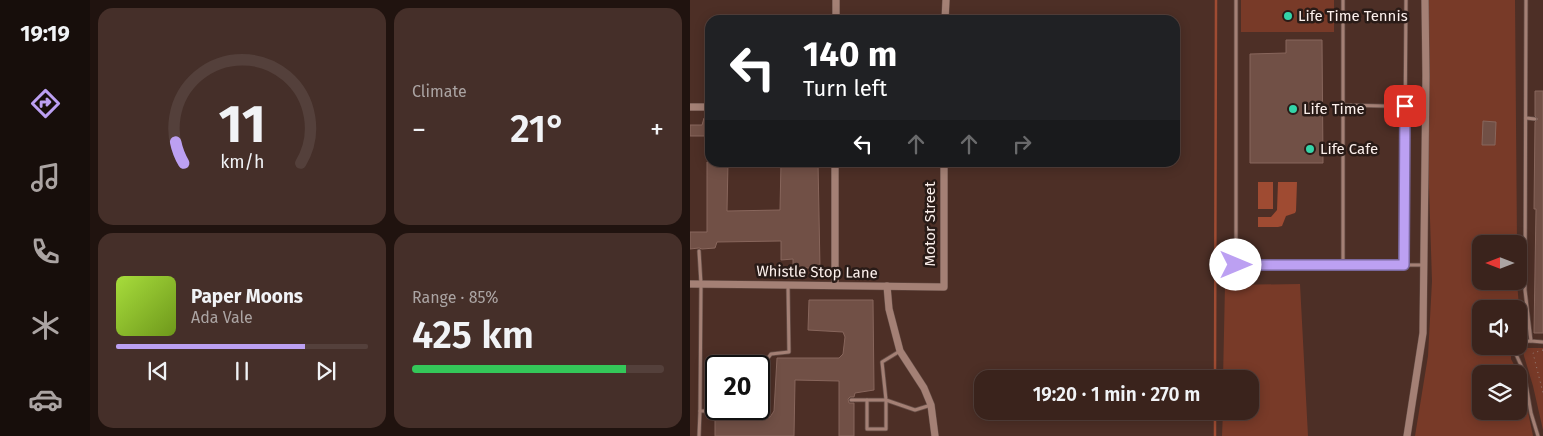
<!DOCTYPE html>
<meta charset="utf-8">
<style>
:root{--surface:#3a231c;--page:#452f29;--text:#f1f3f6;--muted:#aba4a3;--line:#54403b;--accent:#bca0f2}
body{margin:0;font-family:"Fira Sans",sans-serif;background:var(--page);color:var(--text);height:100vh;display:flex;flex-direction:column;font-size:19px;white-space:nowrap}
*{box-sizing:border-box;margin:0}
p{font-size:16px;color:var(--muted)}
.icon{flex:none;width:28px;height:28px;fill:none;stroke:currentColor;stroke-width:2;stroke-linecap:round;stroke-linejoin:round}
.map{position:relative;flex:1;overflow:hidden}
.sheet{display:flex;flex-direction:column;gap:8px;padding:8px;background:#20130f;width:600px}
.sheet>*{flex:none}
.hud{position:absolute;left:15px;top:15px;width:475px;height:152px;border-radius:15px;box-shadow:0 2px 12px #0003,0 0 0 1px var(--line);background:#202124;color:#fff;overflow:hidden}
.needle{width:32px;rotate:270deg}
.controls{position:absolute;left:782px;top:235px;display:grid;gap:10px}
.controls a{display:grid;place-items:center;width:55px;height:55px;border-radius:10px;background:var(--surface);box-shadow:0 2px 12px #0003,0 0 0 1px var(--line);font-size:25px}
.speed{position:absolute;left:15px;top:355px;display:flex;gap:10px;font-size:25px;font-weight:700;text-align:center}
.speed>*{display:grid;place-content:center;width:65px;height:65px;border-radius:50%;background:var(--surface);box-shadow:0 2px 12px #0003,0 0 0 1px var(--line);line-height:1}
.speed .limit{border:2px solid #111;border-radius:8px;background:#fff;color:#111}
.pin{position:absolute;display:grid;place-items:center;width:42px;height:42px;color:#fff;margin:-21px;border-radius:10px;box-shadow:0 2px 8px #0006}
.me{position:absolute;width:55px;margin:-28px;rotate:90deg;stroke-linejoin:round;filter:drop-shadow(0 0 4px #0008)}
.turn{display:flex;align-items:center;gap:18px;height:105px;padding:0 15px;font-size:22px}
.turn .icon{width:65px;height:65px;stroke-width:2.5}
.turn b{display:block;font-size:35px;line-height:42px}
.lanes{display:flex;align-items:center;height:48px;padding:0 15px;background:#0003;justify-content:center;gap:25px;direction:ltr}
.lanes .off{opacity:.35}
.big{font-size:38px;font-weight:600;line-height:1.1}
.sheet .widget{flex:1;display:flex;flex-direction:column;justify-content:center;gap:8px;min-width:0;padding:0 18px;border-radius:15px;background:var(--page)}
.sheet .dial{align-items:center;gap:0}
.dial svg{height:130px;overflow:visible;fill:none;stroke:var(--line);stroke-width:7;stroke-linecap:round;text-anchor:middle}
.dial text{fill:var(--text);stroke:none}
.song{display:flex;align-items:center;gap:15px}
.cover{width:60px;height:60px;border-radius:8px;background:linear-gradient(135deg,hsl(80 70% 55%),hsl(80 70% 35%))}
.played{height:5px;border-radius:2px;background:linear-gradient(90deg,var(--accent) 75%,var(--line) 75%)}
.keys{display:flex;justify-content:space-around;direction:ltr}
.heat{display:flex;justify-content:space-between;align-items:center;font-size:28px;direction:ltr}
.charge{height:8px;border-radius:4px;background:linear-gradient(90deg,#34c759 85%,var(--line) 0)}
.sheet .tiles{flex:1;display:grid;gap:8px;grid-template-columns:repeat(2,1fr)}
.trip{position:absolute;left:284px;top:370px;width:285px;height:50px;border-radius:15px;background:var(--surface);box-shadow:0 2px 12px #0003,0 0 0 1px var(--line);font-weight:600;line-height:50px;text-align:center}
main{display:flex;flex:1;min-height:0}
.menu{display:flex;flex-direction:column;width:90px;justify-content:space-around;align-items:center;background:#170e0b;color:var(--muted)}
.menu .icon{width:35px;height:35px}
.menu .active{color:var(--accent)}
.menu b{font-size:22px;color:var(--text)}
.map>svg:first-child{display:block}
</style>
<main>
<nav class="menu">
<b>19:19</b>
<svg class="icon active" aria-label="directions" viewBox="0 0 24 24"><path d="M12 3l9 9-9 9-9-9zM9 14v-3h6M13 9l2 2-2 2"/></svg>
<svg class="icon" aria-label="music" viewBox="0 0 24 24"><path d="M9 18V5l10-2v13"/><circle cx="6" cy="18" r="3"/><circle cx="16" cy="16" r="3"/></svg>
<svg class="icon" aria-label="phone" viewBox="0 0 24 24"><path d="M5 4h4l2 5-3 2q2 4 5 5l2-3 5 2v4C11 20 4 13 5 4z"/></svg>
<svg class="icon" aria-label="climate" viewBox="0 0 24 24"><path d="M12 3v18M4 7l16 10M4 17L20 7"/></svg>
<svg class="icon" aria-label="car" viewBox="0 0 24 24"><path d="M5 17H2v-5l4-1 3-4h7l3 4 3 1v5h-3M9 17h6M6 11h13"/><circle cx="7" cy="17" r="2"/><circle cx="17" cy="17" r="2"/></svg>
</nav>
<section class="sheet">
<div class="tiles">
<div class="widget dial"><svg viewBox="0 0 100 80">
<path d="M14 69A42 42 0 1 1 86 69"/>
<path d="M14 69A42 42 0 0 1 9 56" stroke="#bca0f2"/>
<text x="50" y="56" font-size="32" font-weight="700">11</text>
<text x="50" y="72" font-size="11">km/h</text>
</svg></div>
<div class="widget"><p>Climate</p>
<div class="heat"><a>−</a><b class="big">21°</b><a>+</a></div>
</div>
<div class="widget">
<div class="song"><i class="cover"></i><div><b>Paper Moons</b><p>Ada Vale</p></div></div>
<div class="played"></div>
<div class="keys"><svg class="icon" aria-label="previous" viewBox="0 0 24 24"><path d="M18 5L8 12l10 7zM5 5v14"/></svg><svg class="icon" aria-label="pause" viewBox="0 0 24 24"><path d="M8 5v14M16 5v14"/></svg><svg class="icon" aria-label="next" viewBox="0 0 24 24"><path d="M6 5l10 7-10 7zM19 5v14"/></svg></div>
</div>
<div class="widget"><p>Range · 85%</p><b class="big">425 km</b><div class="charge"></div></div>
</div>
</section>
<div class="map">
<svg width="853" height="436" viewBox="0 0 853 436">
<rect width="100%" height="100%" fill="#4d2f26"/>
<!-- green -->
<g fill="#783a28" fill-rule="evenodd">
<rect x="551" y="0" width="93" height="32"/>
<path d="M 733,0 L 825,0 L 827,244 L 791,244 L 791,281 L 827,281 L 831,334 L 829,338 L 829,309 L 791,309 L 791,346 L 822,346 L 821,348 L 821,359 L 831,378 L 843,436 L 725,436 L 738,356 L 742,281 ZM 791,374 L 829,374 L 829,411 L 791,411 Z"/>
<polygon points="610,284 618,436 532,436 533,411 560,411 560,379 533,379 535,285"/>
<polygon points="837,348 853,348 853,430 843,386 834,356 833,351"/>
</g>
<!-- water -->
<g fill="#9f4b32">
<rect x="568" y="182" width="15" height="27"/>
<polygon points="588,182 607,182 606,211 605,213 596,216 592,226 588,227 568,227 568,217 581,217 587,210"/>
</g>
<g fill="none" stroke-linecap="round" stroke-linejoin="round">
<!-- stream -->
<g stroke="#9f4b32" stroke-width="2.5">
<polyline points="525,379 526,0"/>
<polyline points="525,436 525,411"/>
</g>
</g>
<!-- building -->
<g fill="#715046" stroke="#88665c">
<polygon points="596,40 632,40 633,163 560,163 560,54 596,53"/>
<polygon points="845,91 853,91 853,333 844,333 846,209 844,209 845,122 848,119 845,116"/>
<polygon points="14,118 20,118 20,136 0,136 0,125 12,125"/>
<polygon points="793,121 806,122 805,145 792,145"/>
<polygon points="17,162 38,162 37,211 90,210 91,162 128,162 130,268 103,268 103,259 91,260 91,241 27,242 25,248 12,249 9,248 0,249 0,232 17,232"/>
<polygon points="119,300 183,300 184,390 165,393 164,397 160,397 158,399 159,403 164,403 164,436 149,436 149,381 105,380 104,436 25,436 25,418 80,417 84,411 87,358 149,358 153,354 155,337 153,332 118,330"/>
</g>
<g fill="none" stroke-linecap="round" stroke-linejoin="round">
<defs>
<g id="service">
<polyline points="546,0 546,265 734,265"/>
<polyline points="653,0 653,266"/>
<polyline points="836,0 835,290 841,341 853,342"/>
<polyline points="653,105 734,107"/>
<polyline points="836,118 845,119"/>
<polyline points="9,251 11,284 10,411 77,411 75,362 81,354 99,352 98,286"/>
<polyline points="714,265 716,0"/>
<polyline points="829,344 829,342 841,341"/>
<polyline points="828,346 825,352 834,372 841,413 848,436"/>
<polyline points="210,351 192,362 196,400 177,400 177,429 196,429 196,400 225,410 241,405"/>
<polyline points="161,400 177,400"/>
<polyline points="9,436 10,411"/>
</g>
<g id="minor">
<polyline points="146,20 146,0"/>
<polyline points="255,20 256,0"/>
<polyline points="0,107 20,107"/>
<polyline points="0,284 254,287 254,162"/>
<polyline points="145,285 145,162"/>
<polyline points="197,286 199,309 210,351 234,388 241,405 245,436"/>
<polyline points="717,436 733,333 736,76 735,0"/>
</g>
</defs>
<!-- service casing -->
<use href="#service" stroke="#674f48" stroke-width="4.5"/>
<!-- minor casing -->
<use href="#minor" stroke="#674f48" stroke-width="8"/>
<!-- path -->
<polyline stroke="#968079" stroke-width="1" stroke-dasharray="1 4" stroke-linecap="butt" points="853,350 843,353 853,393"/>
<!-- service -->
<use href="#service" stroke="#a48075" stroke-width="3"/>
<!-- minor -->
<use href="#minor" stroke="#a48075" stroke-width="7"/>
</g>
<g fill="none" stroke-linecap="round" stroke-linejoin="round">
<defs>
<polyline id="route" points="546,265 714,265 715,106"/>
</defs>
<!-- route casing -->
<use href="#route" stroke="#7a689d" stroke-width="12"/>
<!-- route -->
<use href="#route" stroke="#bca0f2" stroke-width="9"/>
</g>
<!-- markers -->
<g fill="#34d4a8" stroke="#291b17" stroke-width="2">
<circle cx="598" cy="16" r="5"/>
<circle cx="603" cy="109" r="5"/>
<circle cx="620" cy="149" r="5"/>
</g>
<g text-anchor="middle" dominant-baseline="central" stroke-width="5" stroke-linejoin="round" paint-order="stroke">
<!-- poi labels -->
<g font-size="15" fill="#fcf0ec" stroke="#291b17" text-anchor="start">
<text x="608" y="16">Life Time Tennis</text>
<text x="613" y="109">Life Time</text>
<text x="630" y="149">Life Cafe</text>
</g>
<!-- street labels -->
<g font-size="15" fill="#fcf0ec" stroke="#291b17">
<text transform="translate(240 224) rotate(-90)">Motor Street</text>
<text transform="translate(127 272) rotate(1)">Whistle Stop Lane</text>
</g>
</g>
</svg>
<div class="controls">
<a><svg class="needle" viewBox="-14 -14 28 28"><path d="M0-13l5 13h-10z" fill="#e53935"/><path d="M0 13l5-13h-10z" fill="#aba4a3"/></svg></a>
<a><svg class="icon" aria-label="sound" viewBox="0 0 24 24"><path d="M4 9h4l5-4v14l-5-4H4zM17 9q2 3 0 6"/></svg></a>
<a><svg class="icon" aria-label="layers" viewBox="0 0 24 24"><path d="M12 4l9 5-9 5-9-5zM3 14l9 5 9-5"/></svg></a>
</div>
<div class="speed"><div class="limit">20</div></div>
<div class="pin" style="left:715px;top:106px;background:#d93025"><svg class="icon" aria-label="arrive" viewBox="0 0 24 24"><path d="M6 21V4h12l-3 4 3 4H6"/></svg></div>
<svg class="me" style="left:546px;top:265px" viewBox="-20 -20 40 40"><circle r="19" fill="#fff"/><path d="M0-13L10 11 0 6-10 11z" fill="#bca0f2"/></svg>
<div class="trip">19:20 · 1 min · 270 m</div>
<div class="hud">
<div class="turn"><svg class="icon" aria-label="left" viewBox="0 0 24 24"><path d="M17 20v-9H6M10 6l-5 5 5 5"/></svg><div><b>140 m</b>Turn left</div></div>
<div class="lanes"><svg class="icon" aria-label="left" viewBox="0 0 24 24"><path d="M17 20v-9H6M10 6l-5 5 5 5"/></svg><svg class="icon off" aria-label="ahead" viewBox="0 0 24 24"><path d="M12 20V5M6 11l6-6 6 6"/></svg><svg class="icon off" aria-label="ahead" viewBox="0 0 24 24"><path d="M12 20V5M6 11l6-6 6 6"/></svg><svg class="icon off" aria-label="right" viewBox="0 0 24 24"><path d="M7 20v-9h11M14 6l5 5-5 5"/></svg></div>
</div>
</div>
</main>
